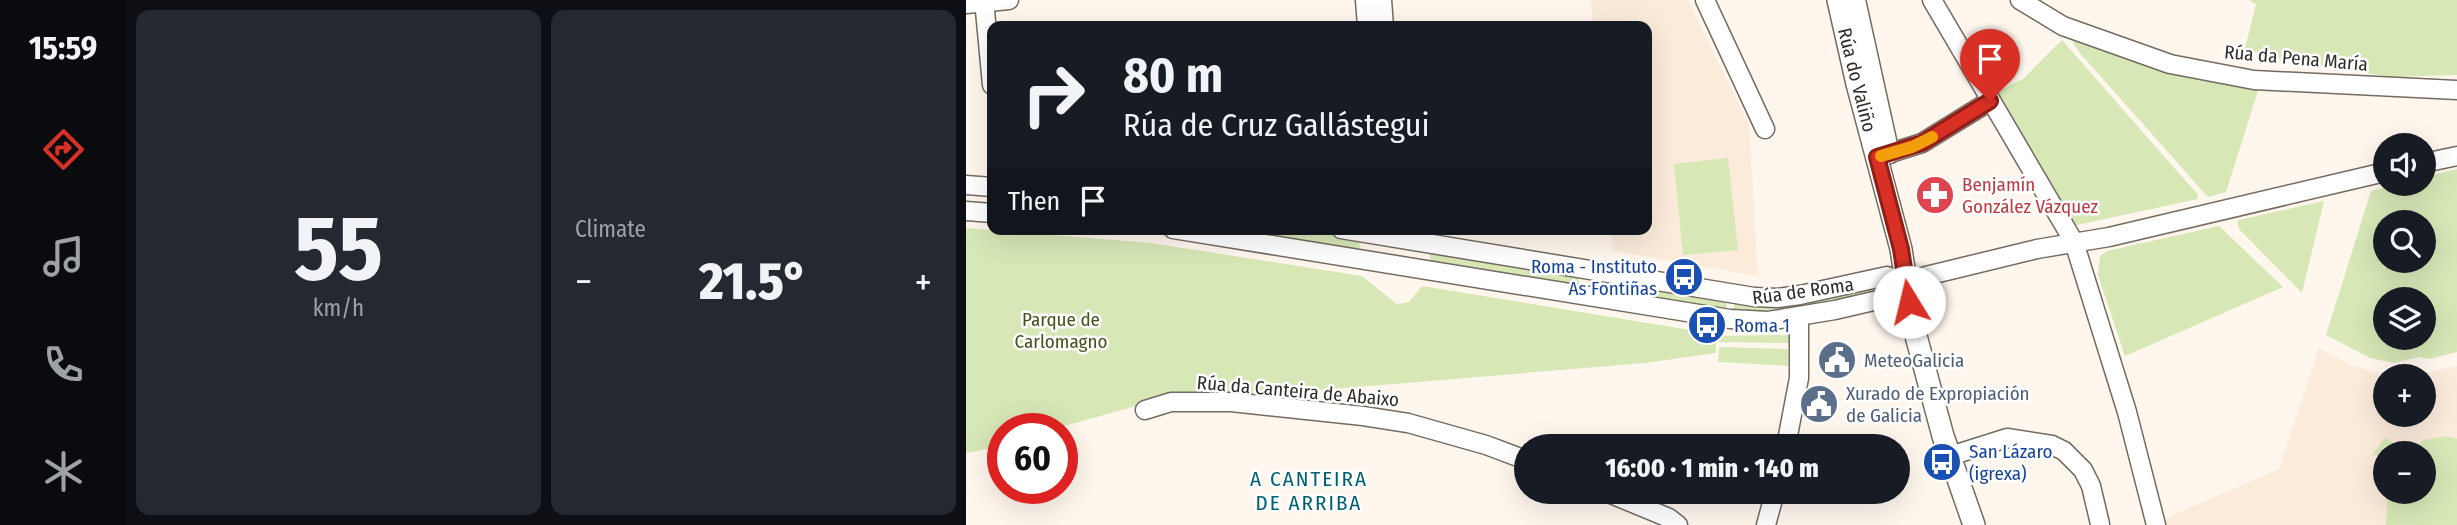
<!DOCTYPE html>
<meta charset="utf-8">
<style>
:root{--surface:#171b24;--page:#242831;--text:#f1f3f6;--muted:#9ea1a6;--accent:#d93025}
body{margin:0;font-family:"Fira Sans Condensed",sans-serif;background:var(--page);color:var(--text);height:100vh;display:flex;flex-direction:column;font-size:26px;white-space:nowrap}
*{box-sizing:border-box;margin:0}
p{font-size:23px;color:var(--muted)}
.icon{flex:none;width:38px;height:38px;fill:none;stroke:currentColor;stroke-width:2;stroke-linecap:round;stroke-linejoin:round}
.map{position:relative;flex:1;overflow:hidden}
.side{display:flex;flex-direction:column;gap:10px;padding:10px;background:#0d0f14;width:840px}
.side>*{flex:none}
.top-card{position:absolute;left:21px;top:21px;width:665px;height:214px;border-radius:14px;box-shadow:0 7px 28px #0002;background:#171b24;color:var(--text);overflow:hidden}
.tools{position:absolute;left:1407px;top:133px;display:grid;gap:14px}
.tools a{display:grid;place-items:center;width:63px;height:63px;border-radius:50%;background:var(--surface);box-shadow:0 7px 28px #0002;font-size:35px}
.speed{position:absolute;left:21px;top:413px;display:flex;gap:14px;font-size:35px;font-weight:700;text-align:center}
.speed>*{display:grid;place-content:center;width:91px;height:91px;border-radius:50%;background:var(--surface);box-shadow:0 7px 28px #0002;line-height:1}
.speed .limit{border:10px solid #d22;background:#fff;color:#111}
.pin{position:absolute;display:grid;place-items:center;width:60px;height:60px;color:#fff;margin:-72px -30px;border-radius:50% 50% 50% 0;rotate:-45deg;box-shadow:0 0 7px #0007}
.pin .icon{rotate:45deg}
.me{position:absolute;width:77px;margin:-38px;rotate:351deg;stroke-linejoin:round;filter:drop-shadow(0 0 5px #0008)}
.turn{display:flex;align-items:center;gap:24px;height:147px;padding:0 21px;font-size:32px}
.turn .icon{width:91px;height:91px;stroke-width:2.5}
.turn b{display:block;font-size:49px;line-height:60px}
.then{display:flex;align-items:center;height:66px;padding:0 21px;background:#0003;gap:14px;font-size:26px}
.big{font-size:52px;font-weight:800;line-height:1.1}
.side .card{flex:1;display:flex;flex-direction:column;justify-content:center;gap:10px;min-width:0;padding:0 24px;border-radius:14px;background:var(--page)}
.side .dial{align-items:center;gap:0}
.dial b{font-size:91px;line-height:1}
.heat{display:flex;justify-content:space-between;align-items:center;font-size:38px;direction:ltr}
.side .tiles{flex:1;display:grid;gap:10px;grid-template-columns:repeat(2,1fr)}
.trip{position:absolute;left:548px;top:434px;width:396px;height:70px;border-radius:35px;background:var(--surface);box-shadow:0 7px 28px #0002;font-weight:800;line-height:70px;text-align:center}
main{display:flex;flex:1;min-height:0}
.dock{display:flex;flex-direction:column;width:126px;justify-content:space-around;align-items:center;background:#090b0e;color:var(--muted)}
.dock .icon{width:49px;height:49px}
.dock .active{color:var(--accent)}
.dock b{font-size:32px;color:var(--text)}
.map>svg:first-child{display:block}
</style>
<main>
<nav class="dock">
<b>15:59</b>
<svg class="icon active" aria-label="directions" viewBox="0 0 24 24"><path d="M12 3l9 9-9 9-9-9zM9 14v-3h6M13 9l2 2-2 2"/></svg>
<svg class="icon" aria-label="music" viewBox="0 0 24 24"><path d="M9 18V5l10-2v13"/><circle cx="6" cy="18" r="3"/><circle cx="16" cy="16" r="3"/></svg>
<svg class="icon" aria-label="phone" viewBox="0 0 24 24"><path d="M5 4h4l2 5-3 2q2 4 5 5l2-3 5 2v4C11 20 4 13 5 4z"/></svg>
<svg class="icon" aria-label="climate" viewBox="0 0 24 24"><path d="M12 3v18M4 7l16 10M4 17L20 7"/></svg>
</nav>
<section class="side">
<div class="tiles">
<div class="card dial"><b>55</b><p>km/h</p></div>
<div class="card"><p>Climate</p>
<div class="heat"><a>−</a><b class="big">21.5°</b><a>+</a></div>
</div>
</div>
</section>
<div class="map">
<svg width="1491" height="525" viewBox="0 0 1491 525">
<rect width="100%" height="100%" fill="#fff7ee"/>
<!-- built -->
<g fill="#fbebdb" fill-rule="evenodd">
<polygon points="625,0 722,0 783,125 792,276 647,251 645,229 681,229 681,26 627,26"/>
<path d="M 1353,348 L 1385,365 L 1408,372 L 1450,375 L 1491,366 L 1491,525 L 1184,525 L 1313,469 ZM 1419,376 L 1458,376 L 1458,415 L 1419,415 ZM 1419,453 L 1458,453 L 1458,492 L 1419,492 Z"/>
</g>
<!-- green -->
<g fill="#d7e7b6" fill-rule="evenodd">
<polygon points="1283,0 1491,0 1491,75 1424,77 1308,58 1279,48 1290,4"/>
<polygon points="1108,39 1293,88 1260,192 1242,197 1113,52 1107,43"/>
<polygon points="1096,40 1232,195 1232,199 1111,225 1105,222 1030,95 1031,92 1057,79"/>
<polygon points="762,158 772,250 717,255 708,164"/>
<path d="M 1491,169 L 1491,352 L 1464,359 L 1453,357 L 1428,363 L 1404,358 L 1360,335 L 1405,191 L 1433,184 L 1458,184 L 1458,177 ZM 1419,222 L 1458,222 L 1458,261 L 1419,261 ZM 1419,299 L 1458,299 L 1458,338 L 1419,338 Z"/>
<polygon points="1358,201 1336,293 1273,229 1271,222 1273,220"/>
<polygon points="1253,226 1317,287 1159,356 1132,275 1134,256 1141,251"/>
<polygon points="0,228 185,243 396,276 431,304 443,302 456,286 749,334 749,336 823,335 823,343 750,342 750,353 679,363 356,390 254,396 203,397 87,429 37,429 37,446 0,453"/>
<polygon points="256,229 335,229 393,238 394,252"/>
<polygon points="464,251 612,275 614,289 464,264"/>
<polygon points="654,281 761,299 760,312 656,296"/>
<path d="M 918,282 L 919,290 C 868,302 821,314 768,314 L 768,301 Z"/>
<polygon points="753,347 822,349 822,366 752,362"/>
<polygon points="1480,436 1491,439 1491,525 1420,525 1422,492 1458,492 1458,453 1419,453 1419,464 1415,462 1417,459 1407,454 1420,437 1439,453 1458,440"/>
</g>
<g fill="none" stroke-linecap="round" stroke-linejoin="round">
<defs>
<g id="minor">
<polyline points="18,0 26,85"/>
<polyline points="399,0 401,26"/>
<polyline points="416,0 418,26"/>
<polyline points="739,0 799,129"/>
<polyline points="890,0 924,154"/>
<polyline points="966,0 1108,242 1161,412 1190,525"/>
<polyline points="1054,0 1097,26 1204,64 1288,80 1491,90"/>
<polyline points="0,4 43,0"/>
<polyline points="912,157 956,143 1024,101"/>
<polyline points="1458,163 1491,156"/>
<polyline points="0,185 26,187"/>
<polyline points="0,211 26,213"/>
<polyline points="207,229 764,319 802,321 869,310 925,297 941,282 960,276 1071,249 1143,237 1419,172"/>
<polyline points="375,229 788,297 811,298 834,295 921,276 941,282"/>
<polyline points="179,410 205,402 265,402 397,416 442,423 520,445 560,460"/>
<polyline points="820,446 833,378 833,316"/>
<polyline points="984,456 1041,438 1086,445 1098,451 1117,470 1125,486 1134,524"/>
<polyline points="640,492 703,518 712,525"/>
<polyline points="800,525 809,492"/>
</g>
<polyline id="major" points="872,0 891,84 935,249 946,321 977,436 1008,525"/>
</defs>
<!-- minor casing -->
<use href="#minor" stroke="#736a61" stroke-width="21"/>
<!-- major casing -->
<use href="#major" stroke="#736a61" stroke-width="24"/>
<!-- minor -->
<use href="#minor" stroke="#fff" stroke-width="18"/>
<!-- major -->
<use href="#major" stroke="#fff" stroke-width="21"/>
</g>
<g fill="none" stroke-linecap="round" stroke-linejoin="round">
<defs>
<polyline id="route" points="943,302 935,249 911,157 956,143 1024,101"/>
</defs>
<!-- route casing -->
<use href="#route" stroke="#8d1f18" stroke-width="18"/>
<!-- route -->
<use href="#route" stroke="#d93025" stroke-width="12"/>
<!-- slow -->
<polyline stroke="#f59e0b" stroke-width="12" points="915,156 946,147 966,137"/>
</g>
<!-- icons -->
<defs>
<symbol id="pharmacy-disc" viewBox="-11 -11 22 22"><circle r="9.5" fill="#e0444e" stroke="#fff"/><path d="M-2-6h4v4h4v4h-4v4h-4v-4h-4v-4h4Z" fill="#fff"/></symbol>
<symbol id="bus-disc" viewBox="-11 -11 22 22"><circle r="9.5" fill="#1a4fb4" stroke="#fff"/><path d="M-5-6H5V4H4V6H2V4H-2V6H-4V4H-5ZM-3.5-4V0h7V-4ZM-3.5 1.2v1.5H-2V1.2ZM2 1.2v1.5H3.5V1.2Z" fill="#fff"/></symbol>
<symbol id="civic-disc" viewBox="-11 -11 22 22"><circle r="9.5" fill="#5c6f8a" stroke="#fff"/><path d="M-.6-6.5H3V-4.5H.6V-3L4-1V1h2V6H-6V1h2V-1L-.6-3ZM-1.2 2.5V6h2.4V2.5Z" fill="#fff"/></symbol>
</defs>
<g fill-rule="evenodd">
<use href="#pharmacy-disc" x="947" y="173" width="44" height="44"/>
<use href="#bus-disc" x="696" y="255" width="44" height="44"/>
<use href="#bus-disc" x="719" y="303" width="44" height="44"/>
<use href="#civic-disc" x="849" y="338" width="44" height="44"/>
<use href="#civic-disc" x="831" y="382" width="44" height="44"/>
<use href="#bus-disc" x="954" y="440" width="44" height="44"/>
</g>
<g text-anchor="middle" dominant-baseline="central" stroke-width="5" stroke-linejoin="round" paint-order="stroke">
<!-- street labels -->
<g font-size="19" fill="#302c28" stroke="#fff">
<text transform="translate(1330 58) rotate(5)">Rúa da Pena María</text>
<text transform="translate(891 80) rotate(76)">Rúa do Valiño</text>
<text transform="translate(837 291) rotate(-8)">Rúa de Roma</text>
<text transform="translate(332 391) rotate(5)">Rúa da Canteira de Abaixo</text>
</g>
<!-- health labels -->
<g font-size="19" fill="#be3a42" stroke="#fff" text-anchor="start">
<text x="996" y="184">Benjamín<tspan x="996" dy="22">González Vázquez</tspan></text>
</g>
<!-- transit labels -->
<g font-size="19" fill="#164399" stroke="#fff" text-anchor="start">
<text x="691" y="266" text-anchor="end">Roma - Instituto<tspan x="691" dy="22">As Fontiñas</tspan></text>
<text x="768" y="325">Roma 1</text>
<text x="1003" y="451">San Lázaro<tspan x="1003" dy="22">(igrexa)</tspan></text>
</g>
<!-- park labels -->
<g font-size="19" fill="#445319" stroke="#fff">
<text x="95" y="319">Parque de<tspan x="95" dy="22">Carlomagno</tspan></text>
</g>
<!-- service labels -->
<g font-size="19" fill="#4e5e75" stroke="#fff" text-anchor="start">
<text x="898" y="360">MeteoGalicia</text>
<text x="880" y="393">Xurado de Expropiación<tspan x="880" dy="22">de Galicia</tspan></text>
</g>
<!-- neighbourhood labels -->
<g font-size="21" letter-spacing="2" fill="#006071" stroke="#fff">
<text x="343" y="479">A CANTEIRA<tspan x="343" dy="24">DE ARRIBA</tspan></text>
</g>
</g>
</svg>
<div class="tools">
<a><svg class="icon" aria-label="sound" viewBox="0 0 24 24"><path d="M4 9h4l5-4v14l-5-4H4zM17 9q2 3 0 6"/></svg></a>
<a><svg class="icon" aria-label="search" viewBox="0 0 24 24"><circle cx="10" cy="10" r="6"/><path d="M15 15l6 6"/></svg></a>
<a><svg class="icon" aria-label="layers" viewBox="0 0 24 24"><path d="M12 4l9 5-9 5-9-5zM3 14l9 5 9-5"/></svg></a>
<a>+</a>
<a>−</a>
</div>
<div class="speed"><div class="limit">60</div></div>
<div class="pin" style="left:1024px;top:101px;background:#d93025"><svg class="icon" aria-label="arrive" viewBox="0 0 24 24"><path d="M6 21V4h12l-3 4 3 4H6"/></svg></div>
<svg class="me" style="left:943px;top:302px" viewBox="-20 -20 40 40"><circle r="19" fill="#fff"/><path d="M0-13L10 11 0 6-10 11z" fill="#d93025"/></svg>
<div class="trip">16:00 · 1 min · 140 m</div>
<div class="top-card">
<div class="turn"><svg class="icon" aria-label="right" viewBox="0 0 24 24"><path d="M7 20v-9h11M14 6l5 5-5 5"/></svg><div><b>80 m</b>Rúa de Cruz Gallástegui</div></div>
<div class="then">Then<svg class="icon" aria-label="arrive" viewBox="0 0 24 24"><path d="M6 21V4h12l-3 4 3 4H6"/></svg></div>
</div>
</div>
</main>
